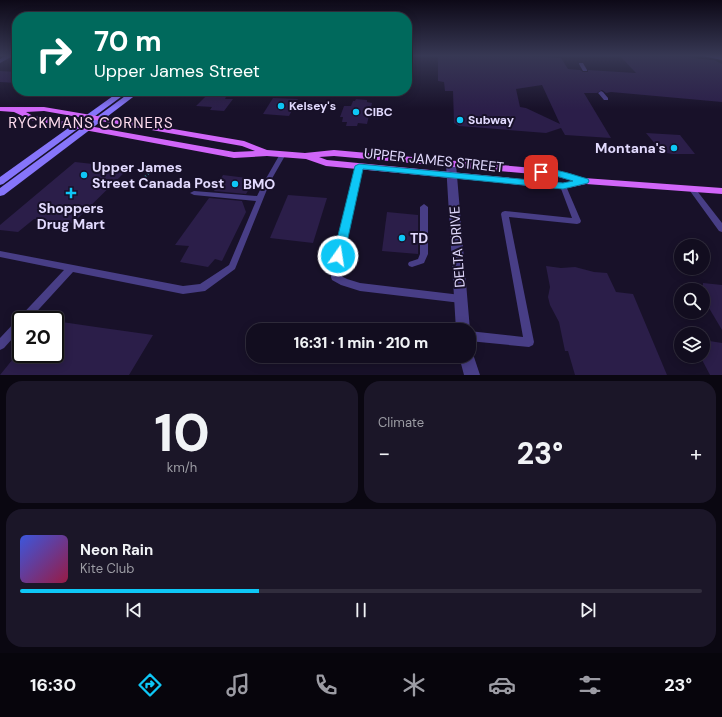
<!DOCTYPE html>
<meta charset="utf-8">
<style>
:root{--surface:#120d1f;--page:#1b1628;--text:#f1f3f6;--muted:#9c9ca4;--line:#312d3d;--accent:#0ec7f6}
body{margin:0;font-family:"DM Sans",sans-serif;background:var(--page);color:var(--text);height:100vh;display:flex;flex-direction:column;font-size:15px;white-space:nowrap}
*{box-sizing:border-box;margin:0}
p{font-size:13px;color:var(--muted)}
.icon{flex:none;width:22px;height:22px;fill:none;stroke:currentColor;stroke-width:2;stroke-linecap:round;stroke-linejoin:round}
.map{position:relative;height:375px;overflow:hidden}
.sheet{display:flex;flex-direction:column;gap:6px;padding:6px;background:#0a0711;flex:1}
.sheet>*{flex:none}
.top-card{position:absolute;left:12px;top:12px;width:400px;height:84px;border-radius:16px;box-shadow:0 2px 10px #0003,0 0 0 1px var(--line);background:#00695c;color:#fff;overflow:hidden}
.controls{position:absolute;left:674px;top:239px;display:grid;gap:8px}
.controls a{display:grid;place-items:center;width:36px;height:36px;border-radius:50%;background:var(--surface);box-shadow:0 2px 10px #0003,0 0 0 1px var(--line);font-size:20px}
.speed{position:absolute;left:12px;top:311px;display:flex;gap:8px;font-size:20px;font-weight:700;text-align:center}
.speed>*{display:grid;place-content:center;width:52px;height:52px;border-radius:50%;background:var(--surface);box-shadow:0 2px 10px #0003,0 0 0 1px var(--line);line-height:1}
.speed .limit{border:2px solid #111;border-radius:6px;background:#fff;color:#111}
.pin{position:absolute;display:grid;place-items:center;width:34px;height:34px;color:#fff;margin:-17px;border-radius:8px;box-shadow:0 2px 6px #0006}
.me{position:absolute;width:44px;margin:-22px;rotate:13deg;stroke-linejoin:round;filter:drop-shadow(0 0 3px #0008)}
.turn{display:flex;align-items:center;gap:14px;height:84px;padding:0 16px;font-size:18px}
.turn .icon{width:52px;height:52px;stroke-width:2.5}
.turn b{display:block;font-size:28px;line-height:34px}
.big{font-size:30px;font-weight:800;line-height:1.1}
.sheet .tile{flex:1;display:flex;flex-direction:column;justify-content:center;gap:6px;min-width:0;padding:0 14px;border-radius:16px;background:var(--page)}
.sheet .dial{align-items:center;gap:0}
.dial b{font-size:52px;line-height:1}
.song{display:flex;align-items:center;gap:12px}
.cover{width:48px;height:48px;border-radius:6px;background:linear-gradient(135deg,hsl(230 70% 55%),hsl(340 70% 35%))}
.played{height:4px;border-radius:2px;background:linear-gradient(90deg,var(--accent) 35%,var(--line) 35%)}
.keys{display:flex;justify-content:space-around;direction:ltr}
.heat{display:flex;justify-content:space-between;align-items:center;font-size:22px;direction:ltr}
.sheet .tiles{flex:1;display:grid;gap:6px;grid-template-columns:1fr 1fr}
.tile:last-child{grid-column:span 2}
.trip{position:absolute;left:246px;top:323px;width:230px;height:40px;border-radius:16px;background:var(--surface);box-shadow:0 2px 10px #0003,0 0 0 1px var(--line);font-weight:800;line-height:40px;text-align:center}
.menu{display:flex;height:64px;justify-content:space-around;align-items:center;background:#07050c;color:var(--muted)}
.menu .icon{width:28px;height:28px}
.menu .current{color:var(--accent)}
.menu b{font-size:18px;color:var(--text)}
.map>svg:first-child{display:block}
</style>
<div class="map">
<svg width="722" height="375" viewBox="0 0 722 375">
<rect width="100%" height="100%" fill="#181129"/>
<!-- building -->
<g fill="#2b1e49" fill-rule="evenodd">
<path d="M 438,56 L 533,56 L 561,58 L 568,69 L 580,70 L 583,72 L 588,72 L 588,70 L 636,73 L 620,56 L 687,56 L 699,59 L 714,60 L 722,64 L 722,102 L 611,92 L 606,93 L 602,90 L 597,93 L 584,93 L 611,138 L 565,135 L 561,128 L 546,133 L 459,126 L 454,123 L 453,91 L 445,91 L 444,82 L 438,81 ZM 542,85 L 560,124 L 526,108 L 520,107 L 516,89 Z"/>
<polygon points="0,71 17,72 17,83 0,82"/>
<polygon points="206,96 226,97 225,99 233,99 224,111 210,110 212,107 196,106"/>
<polygon points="273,98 298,99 289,116 263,114"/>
<polygon points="356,99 367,100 367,102 372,103 367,124 358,123 357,126 346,126 347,122 342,122 343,117 340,117 344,106 351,106 353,101 355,101"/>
<polygon points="646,133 680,135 695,154 672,154 662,152"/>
<polygon points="75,162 129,168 73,223 34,219 18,232 0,230 0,225"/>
<polygon points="223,175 255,179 246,194 214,191"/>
<polygon points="288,195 327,198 313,243 270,238"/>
<polygon points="209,198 242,201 246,212 222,261 215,259 208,267 180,262 189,246 175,245"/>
<polygon points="387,212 418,215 418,254 382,251"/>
<polygon points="546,266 561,268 575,267 594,272 607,273 616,292 633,294 667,375 575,375 568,351 565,351 559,322 550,305 548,297 550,287"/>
<polygon points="703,283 722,285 722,330 703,298"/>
<polygon points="55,321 96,327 153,335 129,375 0,375 17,354 55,354"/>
<polygon points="703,340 722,343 722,375 710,375 700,356 703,356"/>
</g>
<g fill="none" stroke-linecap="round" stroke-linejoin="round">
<!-- path-far1 -->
<polyline stroke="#35b1b7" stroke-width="2" stroke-dasharray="1.5 2.5" stroke-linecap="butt" points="145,177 154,167"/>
<!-- path -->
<polyline stroke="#35b1b7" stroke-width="2.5" stroke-dasharray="2 3.5" stroke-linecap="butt" points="120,183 135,184"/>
<!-- service -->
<g fill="#483e86" fill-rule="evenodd">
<polygon points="579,63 583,63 587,70 587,71 583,71 579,64"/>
<polygon points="49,91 54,91 54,92 52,93"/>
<polygon points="601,91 603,92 608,98 608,100 604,100 599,94 598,93"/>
<polygon points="283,152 286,154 270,182 235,269 205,291 183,294 73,272 29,320 21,320 21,329 4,348 0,350 0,338 64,270 0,257 0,251 183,286 200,284 229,265 256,201 194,195 190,193 194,191 257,196 264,182 280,154"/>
<polygon points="359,164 362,166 339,265 339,275 347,279 360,283 461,295 464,296 466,299 464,302 461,303 360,291 341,285 332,280 331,277 331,265 356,166"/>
<polygon points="561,184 563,184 566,186 581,221 580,223 577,224 509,217 534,342 533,345 529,347 469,341 469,331 523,337 501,214 502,212 505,211 572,218 560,186"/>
<polygon points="690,187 694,187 722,223 722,232 719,231 690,191 688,189"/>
<polygon points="424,204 428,207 428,254 424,263 412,267 409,266 408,264 409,262 418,259 420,254 420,207"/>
</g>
<!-- minor -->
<g fill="#483e86" fill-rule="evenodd">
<polygon points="5,56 13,56 0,63 0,59"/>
<polygon points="702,56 722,56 722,60"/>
<polygon points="451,161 456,164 470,330 469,333 469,330 456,330 446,164"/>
<polygon points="469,350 472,351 480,375 464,375 459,356 469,356"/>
</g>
<!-- secondary -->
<g fill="#8675fa" fill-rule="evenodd">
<polygon points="120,91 129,91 3,184 0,185 0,177"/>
<polygon points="132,91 141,91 4,195 0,196 0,188"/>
</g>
<!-- primary -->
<path fill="#d166f9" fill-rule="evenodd" d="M 0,107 L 44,107 L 244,141 L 267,150 L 305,153 L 334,150 L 556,170 L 584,178 L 722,188 L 722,194 L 586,184 L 563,189 L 326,166 L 306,159 L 267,156 L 234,158 L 31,120 L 14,112 L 0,111 ZM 44,111 L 242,146 L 255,151 L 234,152 L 33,116 L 26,112 ZM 334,156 L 555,176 L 573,181 L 563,183 L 327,160 L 319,157 Z"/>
</g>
<!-- sky -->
<linearGradient id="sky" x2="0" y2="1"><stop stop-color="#0d0917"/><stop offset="0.51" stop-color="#373854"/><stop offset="1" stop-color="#373854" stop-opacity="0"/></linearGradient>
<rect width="722" height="109" fill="url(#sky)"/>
<!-- route -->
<path fill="#0ec7f6" stroke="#0981a0" d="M 359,164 L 563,183 L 573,181 L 556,176 L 538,174 L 537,172 L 538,170 C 554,167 573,175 588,179 L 589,181 L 588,183 L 563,189 L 363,169 L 344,256 L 342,259 L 338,260 L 334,259 L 333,256 L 355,166 Z"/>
<!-- markers -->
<g fill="#0ec7f6" stroke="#181129" stroke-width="1.5">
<circle cx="281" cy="106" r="4"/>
<circle cx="356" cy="112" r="4"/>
<circle cx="460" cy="120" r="4"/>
<circle cx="674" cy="148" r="4"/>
<circle cx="84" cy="175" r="4"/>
<circle cx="235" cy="184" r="4"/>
<path d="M69 187h4v4h4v4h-4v4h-4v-4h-4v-4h4z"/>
<circle cx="402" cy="238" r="4"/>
</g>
<g text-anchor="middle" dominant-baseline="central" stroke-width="4" stroke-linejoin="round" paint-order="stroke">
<!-- far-poi labels -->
<g font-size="12" font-weight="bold" fill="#e2dafe" stroke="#181129" text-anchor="start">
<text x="289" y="106">Kelsey's</text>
<text x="364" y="112">CIBC</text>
<text x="468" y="120">Subway</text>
</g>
<!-- poi labels -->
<g font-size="14" font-weight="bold" fill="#e2dafe" stroke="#181129" text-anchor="start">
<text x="666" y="148" text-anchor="end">Montana's</text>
<text x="92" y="167">Upper James<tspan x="92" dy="16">Street Canada Post</tspan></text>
<text x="243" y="184">BMO</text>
<text x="71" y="208" text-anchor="middle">Shoppers<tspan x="71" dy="16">Drug Mart</tspan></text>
<text x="410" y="238">TD</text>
</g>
<!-- street labels -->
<g font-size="14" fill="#e2dafe" stroke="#181129">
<text transform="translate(434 160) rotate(6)">UPPER JAMES STREET</text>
<text transform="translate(457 247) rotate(-94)">DELTA DRIVE</text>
</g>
<!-- neighbourhood labels -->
<g font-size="15" letter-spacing="1" fill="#fedcee" stroke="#181129">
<text x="91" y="123">RYCKMANS CORNERS</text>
</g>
</g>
</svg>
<div class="controls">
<a><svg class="icon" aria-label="sound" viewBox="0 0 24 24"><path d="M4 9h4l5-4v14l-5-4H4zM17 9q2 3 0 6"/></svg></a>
<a><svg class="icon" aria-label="search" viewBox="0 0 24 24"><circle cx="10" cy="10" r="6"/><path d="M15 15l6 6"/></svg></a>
<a><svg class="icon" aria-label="layers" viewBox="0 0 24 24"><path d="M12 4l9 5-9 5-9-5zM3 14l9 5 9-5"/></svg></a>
</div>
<div class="speed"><div class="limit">20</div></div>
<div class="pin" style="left:541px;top:172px;background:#d93025"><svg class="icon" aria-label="arrive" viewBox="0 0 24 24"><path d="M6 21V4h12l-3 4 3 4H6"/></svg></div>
<svg class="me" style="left:338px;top:256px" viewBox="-20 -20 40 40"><circle r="17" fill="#0ec7f6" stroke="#fff" stroke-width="3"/><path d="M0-11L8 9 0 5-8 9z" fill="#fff"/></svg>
<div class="trip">16:31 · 1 min · 210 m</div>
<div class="top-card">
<div class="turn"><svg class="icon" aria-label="right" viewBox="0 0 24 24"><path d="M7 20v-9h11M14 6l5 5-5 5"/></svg><div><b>70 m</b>Upper James Street</div></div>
</div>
</div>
<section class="sheet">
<div class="tiles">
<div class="tile dial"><b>10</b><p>km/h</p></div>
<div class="tile"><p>Climate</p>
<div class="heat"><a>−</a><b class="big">23°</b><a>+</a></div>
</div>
<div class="tile">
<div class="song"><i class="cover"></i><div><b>Neon Rain</b><p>Kite Club</p></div></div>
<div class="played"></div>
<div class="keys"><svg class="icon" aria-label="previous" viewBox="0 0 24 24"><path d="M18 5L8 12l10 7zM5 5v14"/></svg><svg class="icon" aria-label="pause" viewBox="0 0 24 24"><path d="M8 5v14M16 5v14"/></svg><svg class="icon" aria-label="next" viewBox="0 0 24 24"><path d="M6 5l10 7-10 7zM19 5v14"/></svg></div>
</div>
</div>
</section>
<nav class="menu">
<b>16:30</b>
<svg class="icon current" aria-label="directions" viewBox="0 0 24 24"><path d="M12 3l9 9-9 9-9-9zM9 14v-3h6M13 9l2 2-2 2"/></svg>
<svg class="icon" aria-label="music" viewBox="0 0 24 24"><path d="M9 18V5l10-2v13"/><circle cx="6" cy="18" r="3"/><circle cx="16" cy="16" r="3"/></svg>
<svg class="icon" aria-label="phone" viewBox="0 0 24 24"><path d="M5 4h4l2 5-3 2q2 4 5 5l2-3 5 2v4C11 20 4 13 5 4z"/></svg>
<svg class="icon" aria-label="climate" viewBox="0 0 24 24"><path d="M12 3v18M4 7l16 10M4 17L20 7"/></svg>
<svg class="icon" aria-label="car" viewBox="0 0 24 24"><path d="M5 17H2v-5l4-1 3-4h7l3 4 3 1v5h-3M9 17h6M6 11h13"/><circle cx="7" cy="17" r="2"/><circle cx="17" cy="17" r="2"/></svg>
<svg class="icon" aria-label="filters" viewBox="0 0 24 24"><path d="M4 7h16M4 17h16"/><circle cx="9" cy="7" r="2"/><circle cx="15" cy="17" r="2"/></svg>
<b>23°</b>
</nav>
